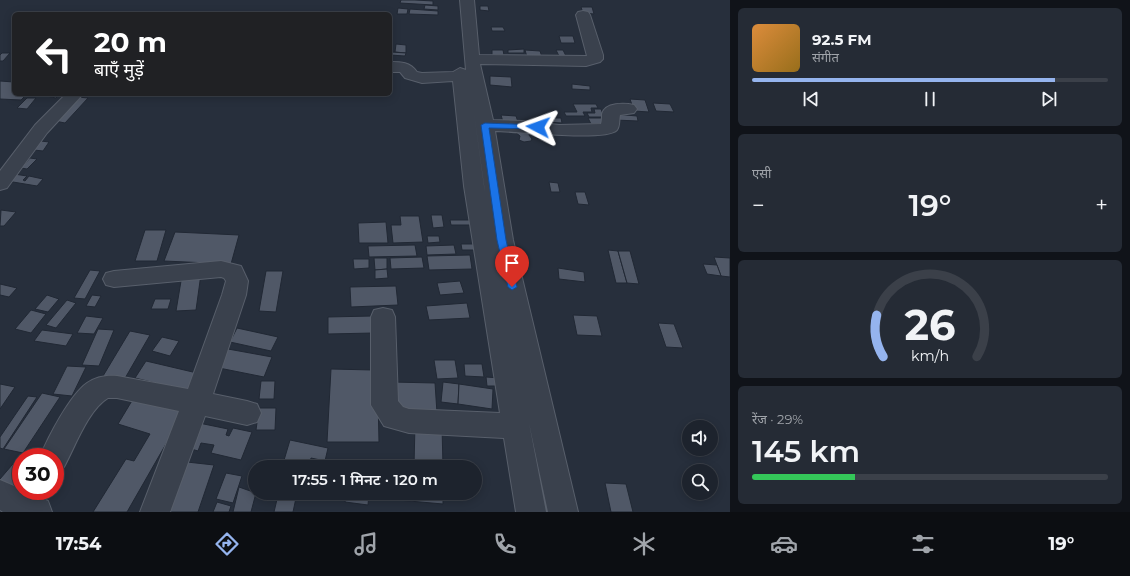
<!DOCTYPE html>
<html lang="hi">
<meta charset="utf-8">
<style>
:root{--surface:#1d232d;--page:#252b35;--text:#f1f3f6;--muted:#a0a4aa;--line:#3b4049;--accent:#95b4ee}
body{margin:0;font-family:Montserrat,"Noto Sans Devanagari",sans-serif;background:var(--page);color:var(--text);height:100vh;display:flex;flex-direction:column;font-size:15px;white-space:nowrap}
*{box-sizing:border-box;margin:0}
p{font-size:13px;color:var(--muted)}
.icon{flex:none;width:22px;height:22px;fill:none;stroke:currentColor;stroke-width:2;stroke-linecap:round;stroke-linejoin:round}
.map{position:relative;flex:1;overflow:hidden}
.details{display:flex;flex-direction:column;gap:8px;padding:8px;background:#101319;width:400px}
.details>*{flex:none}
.guide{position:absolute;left:12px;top:12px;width:380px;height:84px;border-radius:6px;box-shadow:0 2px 10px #0003,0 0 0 1px var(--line);background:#202124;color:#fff;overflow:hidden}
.controls{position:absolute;left:682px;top:420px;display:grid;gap:8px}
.controls a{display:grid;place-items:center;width:36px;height:36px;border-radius:50%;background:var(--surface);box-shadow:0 2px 10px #0003,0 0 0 1px var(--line);font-size:20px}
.speed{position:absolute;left:12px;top:448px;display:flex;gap:8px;font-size:20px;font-weight:700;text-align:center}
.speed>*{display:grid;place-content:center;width:52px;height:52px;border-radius:50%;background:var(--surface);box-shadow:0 2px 10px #0003,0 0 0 1px var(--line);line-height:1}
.speed .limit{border:6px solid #d22;background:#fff;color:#111}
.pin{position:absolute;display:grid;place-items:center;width:34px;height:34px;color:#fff;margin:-41px -17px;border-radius:50% 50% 50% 0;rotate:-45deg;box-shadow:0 0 4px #0007}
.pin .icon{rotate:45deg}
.me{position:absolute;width:44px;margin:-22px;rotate:274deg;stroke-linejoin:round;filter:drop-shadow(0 0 3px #0008)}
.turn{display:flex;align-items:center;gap:14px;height:84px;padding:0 16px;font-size:18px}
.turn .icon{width:52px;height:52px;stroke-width:2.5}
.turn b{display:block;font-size:28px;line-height:34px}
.big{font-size:30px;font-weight:600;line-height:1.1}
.details .card{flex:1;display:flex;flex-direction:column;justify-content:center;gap:6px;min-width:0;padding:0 14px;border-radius:6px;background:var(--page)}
.details .dial{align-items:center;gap:0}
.dial svg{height:104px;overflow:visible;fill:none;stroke:var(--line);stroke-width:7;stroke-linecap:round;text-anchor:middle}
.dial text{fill:var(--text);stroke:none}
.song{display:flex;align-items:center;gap:12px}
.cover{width:48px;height:48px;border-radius:6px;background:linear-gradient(135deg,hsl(30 70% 55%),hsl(40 70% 35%))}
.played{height:4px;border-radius:2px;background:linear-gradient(90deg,var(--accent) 85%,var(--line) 85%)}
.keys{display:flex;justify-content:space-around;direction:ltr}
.heat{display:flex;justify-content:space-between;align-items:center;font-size:22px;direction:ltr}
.charge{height:6px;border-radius:3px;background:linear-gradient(90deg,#34c759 29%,var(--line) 0)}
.trip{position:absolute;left:248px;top:460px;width:234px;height:40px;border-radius:20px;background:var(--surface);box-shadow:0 2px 10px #0003,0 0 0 1px var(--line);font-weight:600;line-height:40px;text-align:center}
.menu{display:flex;height:64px;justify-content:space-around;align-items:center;background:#0c0e12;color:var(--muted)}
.menu .icon{width:28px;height:28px}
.menu .current{color:var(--accent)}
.menu b{font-size:18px;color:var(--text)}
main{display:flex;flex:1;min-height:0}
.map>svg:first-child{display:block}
</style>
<main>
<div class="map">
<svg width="730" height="512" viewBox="0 0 730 512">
<rect width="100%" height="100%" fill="#272f3c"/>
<!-- building -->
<g fill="#505867" stroke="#212834">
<polygon points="401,0 415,0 433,1 433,5 400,3"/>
<polygon points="425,5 438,6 438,10 424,9"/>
<polygon points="480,6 488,6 489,11 480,10"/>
<polygon points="581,7 592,7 594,14 583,13"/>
<polygon points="398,8 408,9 407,14 397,14"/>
<polygon points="410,9 438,11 438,15 409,14"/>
<polygon points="491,27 503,27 505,31 492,31"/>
<polygon points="559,36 573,36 575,43 561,43"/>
<polygon points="396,44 406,45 406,53 395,52"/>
<polygon points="524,49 524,53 508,53 508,50"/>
<polygon points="492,50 503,50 504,55 492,55"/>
<polygon points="525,50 540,51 542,57 527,57"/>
<polygon points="556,50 563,50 566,56 559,56"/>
<polygon points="391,52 406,53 405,56 390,55"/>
<polygon points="2,53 10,53 3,61 0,61 0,55"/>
<polygon points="490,76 511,77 512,87 490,85"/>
<polygon points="0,81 14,82 14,94 27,94 21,100 0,99"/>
<polygon points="572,84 590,86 590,90 572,89"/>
<polygon points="37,94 60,94 56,98"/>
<polygon points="78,97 88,98 65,123 55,121"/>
<polygon points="27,98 36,98 27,109 17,108"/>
<polygon points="630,99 645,100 649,112 634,111"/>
<polygon points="653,103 670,104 674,112 656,111"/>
<polygon points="573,104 596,104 598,108 591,108 592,112 583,112 585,116 566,116 564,112 577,112"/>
<polygon points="594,109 601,109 604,117 589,117 587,113 595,113"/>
<polygon points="614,114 637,116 638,121 615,120"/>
<polygon points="501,115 516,116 518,122 503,122"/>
<polygon points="542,118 548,118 549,120 554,120 553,118 561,118 562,123 548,122 544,121"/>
<polygon points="588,118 604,118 607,124 591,124"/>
<polygon points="516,129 530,132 529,135 532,139 531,141 524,142 519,140 520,136 515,132"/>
<polygon points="41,141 49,142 43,151 34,150"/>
<polygon points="30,158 37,159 27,169 21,168"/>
<polygon points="14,174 27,176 23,180 25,181 29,176 43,179 37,186 7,181"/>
<polygon points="549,182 558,183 560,192 551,192"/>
<polygon points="575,192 585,192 589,205 578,204"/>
<polygon points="1,210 16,212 4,226 0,226"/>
<polygon points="431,215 442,215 444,227 433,228"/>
<polygon points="400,216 419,216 423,242 393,243 391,225 401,225"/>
<polygon points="450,220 470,220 470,225 451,225"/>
<polygon points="386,222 388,243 359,243 358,223"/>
<polygon points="145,230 166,230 157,261 135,261"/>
<polygon points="175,232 239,235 231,264 164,261"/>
<polygon points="427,236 439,236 440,242 428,243"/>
<polygon points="461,244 476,244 478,250 462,250"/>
<polygon points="415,245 417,256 369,257 368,246"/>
<polygon points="454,245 456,254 427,255 426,246"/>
<polygon points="608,250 618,251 627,283 616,283"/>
<polygon points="618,251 630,251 639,284 627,283"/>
<polygon points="470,255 472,269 429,270 427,256"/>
<polygon points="422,257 424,268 391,269 390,258"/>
<polygon points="714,257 730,258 730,277 721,276"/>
<polygon points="374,258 387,258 387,269 375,270"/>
<polygon points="353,259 369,259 369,268 354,269"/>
<polygon points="703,264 717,265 721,276 707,274"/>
<polygon points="558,268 584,272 585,282 559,279"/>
<polygon points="387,269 388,278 375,279 375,270"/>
<polygon points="90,270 100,271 85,299 74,298"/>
<polygon points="266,271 283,271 276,312 259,311"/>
<polygon points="201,274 196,310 176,311 182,275"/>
<polygon points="460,281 464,293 440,295 437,283"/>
<polygon points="0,284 17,288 9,297 0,295"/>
<polygon points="396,286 398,305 351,307 350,287"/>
<polygon points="47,295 59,299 48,312 35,309"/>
<polygon points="92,295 101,296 95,307 86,306"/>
<polygon points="155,299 171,299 168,309 151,309"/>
<polygon points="67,300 76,303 56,328 46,325"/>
<polygon points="467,303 470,318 429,320 426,306"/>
<polygon points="31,310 46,314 31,333 15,329"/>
<polygon points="573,315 597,316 602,336 577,335"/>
<polygon points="86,316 103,318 94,334 77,333"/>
<polygon points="372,316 373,333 328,334 328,317"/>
<polygon points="658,323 674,324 683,348 666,347"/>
<polygon points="237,328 278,337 271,351 230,342"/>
<polygon points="98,329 114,330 99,366 82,365"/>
<polygon points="42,330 73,334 66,346 34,341"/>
<polygon points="130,331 150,335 124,380 103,376"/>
<polygon points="162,337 179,341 170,356 152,351"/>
<polygon points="228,349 272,357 264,377 219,368"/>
<polygon points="434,360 455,360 458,378 437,379"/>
<polygon points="146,361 197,373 187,391 135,378"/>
<polygon points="464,364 482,364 484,377 465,376"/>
<polygon points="67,366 86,367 72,396 53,394"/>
<polygon points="331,369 373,370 378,396 379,442 327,442"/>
<polygon points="486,377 500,378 501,386 487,386"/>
<polygon points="261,381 275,381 274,399 259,399"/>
<polygon points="392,382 435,383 437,413 392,412"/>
<polygon points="443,382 459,384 458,404 441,402"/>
<polygon points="0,384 15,387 0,409"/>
<polygon points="459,384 493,389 492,409 458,404"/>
<polygon points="42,393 60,397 23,453 4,449"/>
<polygon points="136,394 186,409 127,512 93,512 126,459 134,461 150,434 118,424"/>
<polygon points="28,396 37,397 3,449 0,448 0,437"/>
<polygon points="259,408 276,408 275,430 256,430"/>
<polygon points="199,423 228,429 226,435 229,436 233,428 252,432 241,460 211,453 214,445 201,443 198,451 188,448"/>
<polygon points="415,424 442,426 443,467 399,467 399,465 414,466"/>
<polygon points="290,440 328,448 325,461 311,458 309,467 282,467"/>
<polygon points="18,458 21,459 21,488 16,494 0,487 0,479"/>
<polygon points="187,462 214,465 198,512 169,512"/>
<polygon points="226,473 242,476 233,503 216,499"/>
<polygon points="605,483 626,484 633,512 611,512"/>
<polygon points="239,487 256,493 251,512 233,512"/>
<polygon points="316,493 340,493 339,500 315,497"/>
<polygon points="346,493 369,493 368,505 345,502"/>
<polygon points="398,493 443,493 443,504 398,500"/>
<polygon points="278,495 296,498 293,512 274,512"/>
<polygon points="217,502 231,506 229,512 213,512"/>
</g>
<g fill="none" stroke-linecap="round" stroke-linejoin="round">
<defs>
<g id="minor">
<path d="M 460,0 L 474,0 L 479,55 L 587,56 L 576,15 L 578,12 L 583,11 L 588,12 L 590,15 L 603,55 L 603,59 L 600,62 L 586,66 L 480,64 L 493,120 L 522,121 L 559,125 L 601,124 C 602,121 602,117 602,114 C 605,102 625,103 634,105 L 637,109 L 634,113 L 620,115 C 619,119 620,126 617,130 C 605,142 515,131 495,131 L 513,240 L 578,512 L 548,512 L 529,423 L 546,512 L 516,512 L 504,438 L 409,433 L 384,426 L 371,405 L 371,317 L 374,310 L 383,308 L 392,310 L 395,317 L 398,401 L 403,407 L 409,409 L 500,413 L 464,186 L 453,81 L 422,83 L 405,78 L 400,72 L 390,72 L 390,62 C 401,62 410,62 417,72 L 422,73 L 453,72 L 460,68 L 466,70 ZM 473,106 L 485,192 L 484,186 Z"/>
<polygon points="66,94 83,94 47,133 7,188 0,190 0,171 35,125"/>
<path d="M 221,261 L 241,266 L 248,281 L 246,295 L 213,394 L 247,401 L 257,404 L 261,413 L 257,422 L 247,425 L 205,416 L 170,512 L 140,512 L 179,411 L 117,398 L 108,398 C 88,410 75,447 64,467 L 55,470 L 55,457 L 40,457 C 48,437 70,395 87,383 C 96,377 106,375 117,376 L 188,389 L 222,295 L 226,281 L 224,278 L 221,277 L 114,287 L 106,285 L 103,279 L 106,273 L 114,271 Z"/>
<polygon points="0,480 21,489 21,491 25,491 48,501 52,512 3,512 0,510"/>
</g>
</defs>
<!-- minor casing -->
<use href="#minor" stroke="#585f6b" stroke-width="2"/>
<!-- minor -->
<use href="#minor" fill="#3a414d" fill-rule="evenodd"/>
</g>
<!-- route -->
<polygon fill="#1a73e8" stroke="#114b97" points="485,123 538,125 541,127 538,129 489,128 506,240 517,287 512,290 508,287 497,240 481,125"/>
</svg>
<div class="controls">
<a><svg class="icon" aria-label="sound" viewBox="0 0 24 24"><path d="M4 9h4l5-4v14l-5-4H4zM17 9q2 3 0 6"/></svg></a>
<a><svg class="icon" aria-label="search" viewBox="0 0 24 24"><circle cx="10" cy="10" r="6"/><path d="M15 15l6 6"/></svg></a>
</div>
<div class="speed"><div class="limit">30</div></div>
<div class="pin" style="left:512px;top:287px;background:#d93025"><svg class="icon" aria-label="arrive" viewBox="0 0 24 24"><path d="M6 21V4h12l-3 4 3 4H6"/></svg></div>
<svg class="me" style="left:538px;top:127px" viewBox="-20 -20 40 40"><path d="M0-17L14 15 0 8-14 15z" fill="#1a73e8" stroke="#fff" stroke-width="4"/></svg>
<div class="trip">17:55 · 1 मिनट · 120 m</div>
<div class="guide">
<div class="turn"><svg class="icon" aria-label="left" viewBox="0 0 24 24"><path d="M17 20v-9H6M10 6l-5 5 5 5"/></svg><div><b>20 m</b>बाएँ मुड़ें</div></div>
</div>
</div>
<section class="details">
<div class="card">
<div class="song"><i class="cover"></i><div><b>92.5 FM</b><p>संगीत</p></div></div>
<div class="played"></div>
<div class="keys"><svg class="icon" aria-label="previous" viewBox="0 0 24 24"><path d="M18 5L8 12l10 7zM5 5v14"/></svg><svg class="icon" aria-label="pause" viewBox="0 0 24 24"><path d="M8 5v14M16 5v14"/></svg><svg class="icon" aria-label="next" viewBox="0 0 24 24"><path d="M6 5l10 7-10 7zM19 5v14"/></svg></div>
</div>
<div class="card"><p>एसी</p>
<div class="heat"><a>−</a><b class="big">19°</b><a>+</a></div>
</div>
<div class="card dial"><svg viewBox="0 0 100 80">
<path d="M14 69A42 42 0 1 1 86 69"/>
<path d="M14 69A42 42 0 0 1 9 37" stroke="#95b4ee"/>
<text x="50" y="56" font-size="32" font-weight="700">26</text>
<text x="50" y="72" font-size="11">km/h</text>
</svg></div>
<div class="card"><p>रेंज · 29%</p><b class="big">145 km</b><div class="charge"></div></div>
</section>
</main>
<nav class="menu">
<b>17:54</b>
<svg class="icon current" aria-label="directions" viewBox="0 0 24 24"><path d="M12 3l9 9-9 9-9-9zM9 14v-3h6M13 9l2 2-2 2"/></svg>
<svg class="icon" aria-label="music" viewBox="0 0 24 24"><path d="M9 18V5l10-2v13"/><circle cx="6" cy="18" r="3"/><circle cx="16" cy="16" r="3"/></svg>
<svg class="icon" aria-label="phone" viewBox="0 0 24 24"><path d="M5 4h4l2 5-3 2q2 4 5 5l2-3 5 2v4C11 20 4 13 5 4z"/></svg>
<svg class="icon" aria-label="climate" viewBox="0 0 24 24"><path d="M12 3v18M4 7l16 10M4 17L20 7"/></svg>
<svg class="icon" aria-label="car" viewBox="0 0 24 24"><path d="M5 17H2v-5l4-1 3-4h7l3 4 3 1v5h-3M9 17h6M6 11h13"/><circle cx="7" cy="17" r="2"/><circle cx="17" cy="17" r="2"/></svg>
<svg class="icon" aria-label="filters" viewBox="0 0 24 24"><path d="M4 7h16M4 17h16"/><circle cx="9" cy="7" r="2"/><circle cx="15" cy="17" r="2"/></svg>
<b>19°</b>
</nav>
